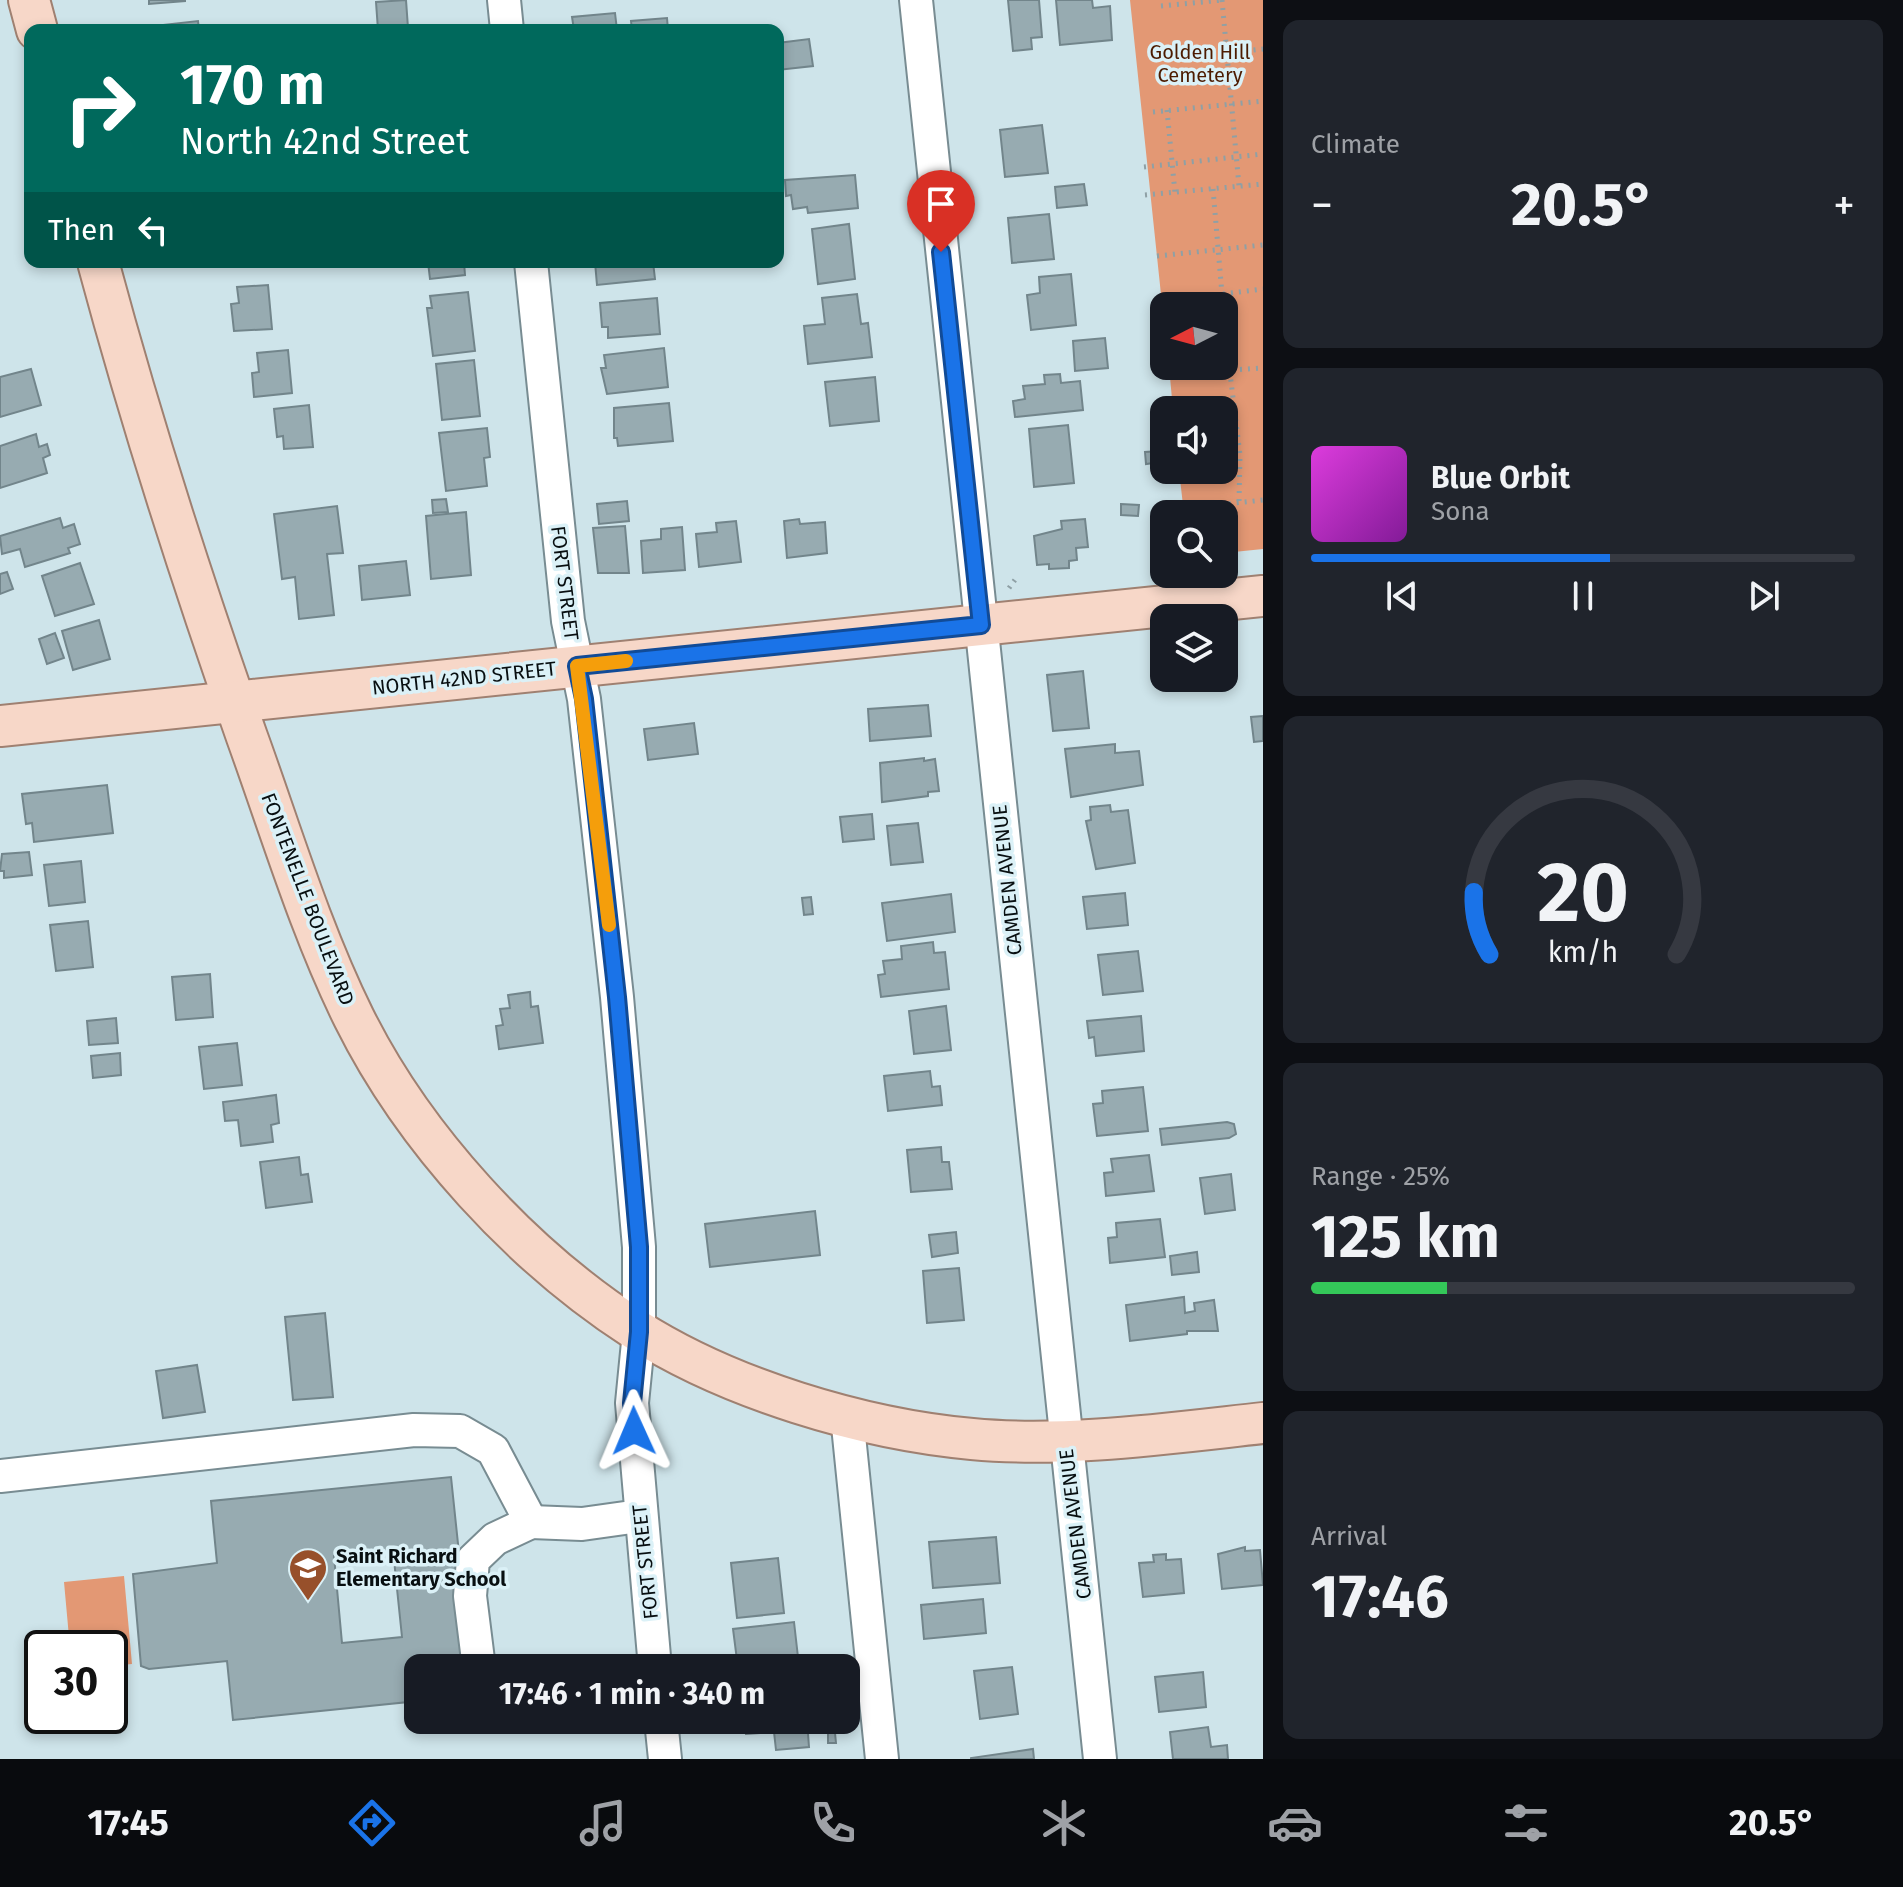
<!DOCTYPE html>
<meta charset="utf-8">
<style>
:root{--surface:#171b24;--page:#20242c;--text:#f1f3f6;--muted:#9ea1a6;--line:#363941;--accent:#1a73e8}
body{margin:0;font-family:"Fira Sans",sans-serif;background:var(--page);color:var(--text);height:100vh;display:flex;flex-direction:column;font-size:30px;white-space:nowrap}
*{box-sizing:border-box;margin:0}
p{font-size:26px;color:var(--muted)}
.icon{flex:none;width:44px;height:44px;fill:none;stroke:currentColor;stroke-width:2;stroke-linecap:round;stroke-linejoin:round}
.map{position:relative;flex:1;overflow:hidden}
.panel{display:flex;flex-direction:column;gap:20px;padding:20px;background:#0d0f14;width:640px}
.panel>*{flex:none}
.banner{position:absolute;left:24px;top:24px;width:760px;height:244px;border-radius:16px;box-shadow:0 4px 12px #0003;background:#00695c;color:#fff;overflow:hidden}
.needle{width:52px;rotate:264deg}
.fabs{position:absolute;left:1150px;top:292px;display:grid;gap:16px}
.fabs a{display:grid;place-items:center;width:88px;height:88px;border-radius:16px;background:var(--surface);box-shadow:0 4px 12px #0003;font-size:40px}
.speed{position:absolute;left:24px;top:1630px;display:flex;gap:16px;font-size:40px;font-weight:700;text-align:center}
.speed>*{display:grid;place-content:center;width:104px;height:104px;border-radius:50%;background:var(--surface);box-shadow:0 4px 12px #0003;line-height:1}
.speed .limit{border:4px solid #111;border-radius:12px;background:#fff;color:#111}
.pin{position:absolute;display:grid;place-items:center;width:68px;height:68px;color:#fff;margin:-82px -34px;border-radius:50% 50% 50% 0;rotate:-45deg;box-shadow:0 0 8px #0007}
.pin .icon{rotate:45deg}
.me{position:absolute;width:88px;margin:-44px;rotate:359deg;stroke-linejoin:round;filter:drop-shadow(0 0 6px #0008)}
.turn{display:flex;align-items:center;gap:28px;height:168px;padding:0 24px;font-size:36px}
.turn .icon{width:104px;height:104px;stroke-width:2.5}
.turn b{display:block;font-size:56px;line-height:68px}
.then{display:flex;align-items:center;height:76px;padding:0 24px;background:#0003;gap:16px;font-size:30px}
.big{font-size:60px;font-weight:700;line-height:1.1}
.panel .widget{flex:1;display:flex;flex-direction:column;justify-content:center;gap:12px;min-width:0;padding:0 28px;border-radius:16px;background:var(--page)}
.panel .dial{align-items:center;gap:0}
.dial svg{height:208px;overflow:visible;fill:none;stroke:var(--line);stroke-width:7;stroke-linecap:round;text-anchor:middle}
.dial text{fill:var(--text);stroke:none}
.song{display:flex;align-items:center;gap:24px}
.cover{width:96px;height:96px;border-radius:12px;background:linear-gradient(135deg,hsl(300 70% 55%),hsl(290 70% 35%))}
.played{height:8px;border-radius:4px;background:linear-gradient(90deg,var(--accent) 55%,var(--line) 55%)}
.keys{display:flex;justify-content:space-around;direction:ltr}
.heat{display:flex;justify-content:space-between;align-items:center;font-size:44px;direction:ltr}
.charge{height:12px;border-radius:6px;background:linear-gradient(90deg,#34c759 25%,var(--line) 0)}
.trip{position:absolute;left:404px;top:1654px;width:456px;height:80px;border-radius:16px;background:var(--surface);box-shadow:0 4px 12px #0003;font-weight:700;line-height:80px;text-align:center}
.tab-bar{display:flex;height:128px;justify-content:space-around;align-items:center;background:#090b0e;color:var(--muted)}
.tab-bar .icon{width:56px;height:56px}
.tab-bar .active{color:var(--accent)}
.tab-bar b{font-size:36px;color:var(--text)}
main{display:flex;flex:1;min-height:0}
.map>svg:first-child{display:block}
</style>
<main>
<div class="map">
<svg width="1263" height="1759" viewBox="0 0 1263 1759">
<rect width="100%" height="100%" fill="#cee4ea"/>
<!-- green -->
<g fill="#e39874">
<polygon points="1130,0 1263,0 1263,549 1224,553 1224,514 1184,514 1179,470 1224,470 1224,410 1173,410 1169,366 1224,366 1224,306 1164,306 1164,323"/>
<polygon points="124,1576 132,1664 110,1666 110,1648 70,1648 64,1582"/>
</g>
<!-- building -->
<g fill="#97abb1" stroke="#72858b" stroke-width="2" fill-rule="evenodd">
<polygon points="149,0 185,0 185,1 149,4"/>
<polygon points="406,0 408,28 378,30 376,2"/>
<polygon points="1008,0 1039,0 1042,37 1031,38 1032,49 1013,51"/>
<polygon points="1056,0 1092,0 1093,8 1110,6 1112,40 1060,45"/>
<polygon points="615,13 617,30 574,30 572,17"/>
<polygon points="667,18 668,30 632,30 631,21"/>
<polygon points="198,21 199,30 163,30 162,25"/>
<polygon points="809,39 813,66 778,70 778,43"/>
<polygon points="1042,125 1048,173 1005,177 1000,130"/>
<polygon points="855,175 858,208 808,213 807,207 793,209 791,195 786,196 785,180"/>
<polygon points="1084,184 1087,205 1057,208 1055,187"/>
<polygon points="1049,214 1054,259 1012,263 1008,218"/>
<polygon points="849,224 855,279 818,284 812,229"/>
<polygon points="428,262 464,262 465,275 430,279"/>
<polygon points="595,262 653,262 655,279 597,285"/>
<polygon points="1071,274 1076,325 1031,330 1027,295 1040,293 1039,277"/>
<polygon points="268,285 272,329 234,331 231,304 239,303 237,287"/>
<polygon points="468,292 475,351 433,356 427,308 432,308 430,296"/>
<polygon points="857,294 861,324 868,323 872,357 808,364 804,326 825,324 822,298"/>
<polygon points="657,298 660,334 608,338 608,327 602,327 600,303"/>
<polygon points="1105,338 1108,368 1075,371 1073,341"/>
<polygon points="664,348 668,387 607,394 601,368 606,368 604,355"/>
<polygon points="288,350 292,393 254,397 252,373 259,372 257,353"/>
<polygon points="474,360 480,416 442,420 436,364"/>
<polygon points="31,369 41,405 0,417 0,377"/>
<polygon points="1060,374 1061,383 1080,381 1083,410 1015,417 1013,401 1025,399 1023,386 1045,384 1044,375"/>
<polygon points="875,377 879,421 830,426 825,382"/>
<polygon points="669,403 673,441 618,446 617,438 614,438 614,408"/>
<polygon points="309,405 313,447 284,449 283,436 277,437 274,409"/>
<polygon points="1068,425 1074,483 1034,487 1029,429"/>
<polygon points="487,428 490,457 484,458 487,486 446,491 439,433"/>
<polygon points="36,434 39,447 47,444 50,455 43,458 47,473 0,488 0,446"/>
<polygon points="1160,451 1161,462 1146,464 1145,452"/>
<polygon points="446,499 448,512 433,513 432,500"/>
<polygon points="627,501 629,521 599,524 597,504"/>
<polygon points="1121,504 1139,505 1138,516 1121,515"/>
<polygon points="337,506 343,553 327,554 334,615 299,619 295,577 282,579 274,514"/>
<polygon points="466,512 471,575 431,579 426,516"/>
<polygon points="60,518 63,528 74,524 80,544 68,548 70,553 25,567 20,549 2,554 0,536"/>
<polygon points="799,519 800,524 825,522 827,553 787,558 784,521"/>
<polygon points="1085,519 1088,547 1076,548 1077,560 1069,561 1069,568 1049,569 1049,564 1037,565 1034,536 1062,529 1061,521"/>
<polygon points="736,521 741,562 699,567 696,534 717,532 716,523"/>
<polygon points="625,526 629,573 598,573 593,528"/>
<polygon points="682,527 685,570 643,573 641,541 661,539 661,529"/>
<polygon points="406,561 410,595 362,600 359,566"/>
<polygon points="80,563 94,604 55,616 42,576"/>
<polygon points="7,572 13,589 0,594 0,574"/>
<polygon points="99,620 110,659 73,670 62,631"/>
<polygon points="55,633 64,658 47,664 39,639"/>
<polygon points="1083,671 1089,728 1053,731 1047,675"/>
<polygon points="928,705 931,736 870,741 868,709"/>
<polygon points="1263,716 1263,741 1254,742 1251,717"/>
<polygon points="694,723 698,754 648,760 644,729"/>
<polygon points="1115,744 1115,753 1139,751 1143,785 1071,797 1065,749"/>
<polygon points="924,758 924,761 935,759 939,791 928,792 928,796 882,802 880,763"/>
<polygon points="107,785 113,833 34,842 32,823 26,824 22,794"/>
<polygon points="1110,805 1111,812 1128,810 1135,863 1096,869 1086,821 1091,820 1090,807"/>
<polygon points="872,814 874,839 843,842 840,817"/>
<polygon points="918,823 923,862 891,865 887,826"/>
<polygon points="29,852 32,875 4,878 4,871 0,871 2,854"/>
<polygon points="81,861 85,902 49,906 44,865"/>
<polygon points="1125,893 1128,925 1087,929 1083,897"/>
<polygon points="951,894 955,932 887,941 882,903"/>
<polygon points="811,897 813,914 804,915 802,898"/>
<polygon points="88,921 93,967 56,971 50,925"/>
<polygon points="933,942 934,953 945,952 949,989 881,997 878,975 885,974 883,961 902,959 901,946"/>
<polygon points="1138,951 1143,991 1103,995 1098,955"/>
<polygon points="210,974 213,1017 176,1020 172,977"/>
<polygon points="530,992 531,1007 538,1006 543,1043 499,1049 496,1026 503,1025 500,1009 510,1008 508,995"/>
<polygon points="946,1006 951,1050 914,1054 909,1011"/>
<polygon points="1141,1016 1144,1051 1096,1056 1094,1037 1089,1038 1087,1021"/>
<polygon points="116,1018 118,1043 89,1045 87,1021"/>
<polygon points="237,1043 242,1085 204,1089 199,1047"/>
<polygon points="120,1053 121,1075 93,1078 91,1056"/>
<polygon points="930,1071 932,1087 940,1086 942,1105 888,1111 884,1076"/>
<polygon points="1143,1087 1148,1131 1097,1136 1093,1104 1103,1103 1102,1091"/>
<polygon points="276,1095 279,1123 271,1125 273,1142 241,1146 238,1120 225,1121 223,1102"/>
<polygon points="1227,1122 1234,1124 1236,1134 1229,1138 1162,1145 1160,1129"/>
<polygon points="941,1147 942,1162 949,1162 952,1189 911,1192 907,1150"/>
<polygon points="1149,1155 1154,1191 1106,1196 1104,1173 1113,1172 1111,1159"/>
<polygon points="299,1157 301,1175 308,1174 312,1202 266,1208 260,1162"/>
<polygon points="1231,1174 1235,1210 1205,1214 1200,1178"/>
<polygon points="815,1211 820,1255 710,1267 705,1224"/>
<polygon points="1160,1219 1165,1257 1110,1263 1108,1238 1117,1237 1116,1223"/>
<polygon points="956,1232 958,1253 932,1257 929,1235"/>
<polygon points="1197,1252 1199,1272 1172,1275 1170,1256"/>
<polygon points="959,1268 964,1320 927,1323 923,1271"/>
<polygon points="1184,1297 1185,1313 1195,1311 1194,1303 1214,1300 1218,1331 1187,1331 1187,1334 1130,1341 1126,1305"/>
<polygon points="325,1313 333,1397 293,1400 285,1317"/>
<polygon points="197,1365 205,1412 163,1418 156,1371"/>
<path d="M 451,1477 L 471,1668 L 418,1668 L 418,1701 L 233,1720 L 227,1661 L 149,1669 L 141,1666 L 133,1574 L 217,1563 L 211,1501 ZM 393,1550 L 402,1637 L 342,1643 L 334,1556 Z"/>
<polygon points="996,1537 1000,1583 933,1588 929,1542"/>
<polygon points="1245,1547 1245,1551 1260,1550 1263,1585 1222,1589 1218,1554"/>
<polygon points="1166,1554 1166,1560 1181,1559 1184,1593 1143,1597 1139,1563 1154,1562 1153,1555"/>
<polygon points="778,1558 784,1613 737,1618 731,1563"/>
<polygon points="983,1599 986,1633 924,1639 921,1605"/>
<polygon points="794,1622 799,1666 738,1668 733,1629"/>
<polygon points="1012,1667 1018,1714 980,1719 974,1671"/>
<polygon points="1203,1672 1206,1707 1159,1712 1155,1677"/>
<polygon points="745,1720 807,1720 809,1747 776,1750 774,1732 746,1734"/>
<polygon points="1208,1727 1211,1747 1227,1745 1228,1759 1173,1759 1170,1732"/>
<polygon points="828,1733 835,1733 836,1743 828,1743"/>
<polygon points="1033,1749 1034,1759 971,1759 971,1758"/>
</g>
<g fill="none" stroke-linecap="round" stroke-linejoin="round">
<defs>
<g id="minor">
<polyline points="504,0 507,30"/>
<polyline points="916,0 1100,1759"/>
<polyline points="531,262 568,621 584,699 617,997 639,1247 639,1332 632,1403 655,1668"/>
<polyline points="847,1416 882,1759"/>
<polyline points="0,1476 414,1430 460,1431 493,1450 531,1522 495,1539 473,1560 470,1596 479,1668"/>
<polyline points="531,1522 582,1524 639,1516"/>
<polyline points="661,1720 665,1759"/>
</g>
<g id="major">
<polyline points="29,0 37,30"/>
<path d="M 98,262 C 141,422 192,581 247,737 C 281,831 310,929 354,1018 C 414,1139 522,1256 635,1329 C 729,1389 862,1429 972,1439 C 1064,1448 1171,1433 1263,1423"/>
<polyline points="0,726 1263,596"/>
</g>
</defs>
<!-- minor casing -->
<use href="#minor" stroke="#788c92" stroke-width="36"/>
<!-- major casing -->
<use href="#major" stroke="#9f8071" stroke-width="44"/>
<!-- path -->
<g stroke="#8fa0a5" stroke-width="5" stroke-dasharray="2 6" stroke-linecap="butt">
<polyline points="1222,0 1239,186"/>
<polyline points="1161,6 1223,0"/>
<polyline points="1166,59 1263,49"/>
<polyline points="1167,110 1175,193"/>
<polyline points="1153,112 1263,101"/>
<polyline points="1144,167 1263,154"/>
<polyline points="1213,189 1223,306"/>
<polyline points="1145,195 1263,184"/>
<polyline points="1157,256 1263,245"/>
<polyline points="1223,294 1263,289"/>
<polyline points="1224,324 1240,455 1239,502"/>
<polyline points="1232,370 1263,368"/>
<polyline points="1189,508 1263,500"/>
<polyline points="1009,588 1017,577"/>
</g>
<!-- minor -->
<use href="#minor" stroke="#fff" stroke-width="32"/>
<!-- major -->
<use href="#major" stroke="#f7d7c8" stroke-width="40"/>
</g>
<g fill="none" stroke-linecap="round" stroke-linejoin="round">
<defs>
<polyline id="route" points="634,1431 632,1403 639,1332 639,1247 617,997 584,699 577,666 981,625 941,252"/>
</defs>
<!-- route casing -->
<use href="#route" stroke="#114b97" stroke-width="20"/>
<!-- route -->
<use href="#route" stroke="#1a73e8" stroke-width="14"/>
<!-- slow -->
<polyline stroke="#f59e0b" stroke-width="14" points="609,925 577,666 626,661"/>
</g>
<!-- icons -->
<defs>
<symbol id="school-pin" viewBox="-11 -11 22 30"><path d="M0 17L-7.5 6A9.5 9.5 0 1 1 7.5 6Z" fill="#97502b" stroke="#dbf1f7"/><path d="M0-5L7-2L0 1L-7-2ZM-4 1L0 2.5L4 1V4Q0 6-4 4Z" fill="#fff"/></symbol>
</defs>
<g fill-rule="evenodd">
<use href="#school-pin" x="286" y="1546" width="44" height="60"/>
</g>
<g text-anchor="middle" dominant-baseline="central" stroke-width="7" stroke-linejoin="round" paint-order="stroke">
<!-- park labels -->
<g font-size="20" fill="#4c1b00" stroke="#dbf1f7">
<text x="1200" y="52">Golden Hill<tspan x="1200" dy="23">Cemetery</tspan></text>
</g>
<!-- street labels -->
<g font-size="20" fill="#080f11" stroke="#dbf1f7">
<text transform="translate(565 583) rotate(83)">FORT STREET</text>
<text transform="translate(464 678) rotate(-6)">NORTH 42ND STREET</text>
<text transform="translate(1007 880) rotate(-96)">CAMDEN AVENUE</text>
<text transform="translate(308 899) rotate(69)">FONTENELLE BOULEVARD</text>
<text transform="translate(1075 1524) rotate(-97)">CAMDEN AVENUE</text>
<text transform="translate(645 1562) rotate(-96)">FORT STREET</text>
</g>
<!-- poi labels -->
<g font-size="20" font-weight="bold" fill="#080f11" stroke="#dbf1f7" text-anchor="start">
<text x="336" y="1556">Saint Richard<tspan x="336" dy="23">Elementary School</tspan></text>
</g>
</g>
</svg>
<div class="fabs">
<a><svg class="needle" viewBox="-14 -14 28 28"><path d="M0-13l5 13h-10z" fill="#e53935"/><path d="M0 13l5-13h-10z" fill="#9ea1a6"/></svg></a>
<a><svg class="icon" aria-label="sound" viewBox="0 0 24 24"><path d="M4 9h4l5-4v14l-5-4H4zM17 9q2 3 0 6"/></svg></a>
<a><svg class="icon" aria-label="search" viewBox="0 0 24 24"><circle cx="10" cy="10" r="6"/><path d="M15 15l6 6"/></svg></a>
<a><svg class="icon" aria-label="layers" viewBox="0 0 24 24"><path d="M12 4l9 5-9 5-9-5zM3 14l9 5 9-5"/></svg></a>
</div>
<div class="speed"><div class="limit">30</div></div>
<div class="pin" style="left:941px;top:252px;background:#d93025"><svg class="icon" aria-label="arrive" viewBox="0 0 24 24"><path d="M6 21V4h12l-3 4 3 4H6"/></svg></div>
<svg class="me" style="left:634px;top:1431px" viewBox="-20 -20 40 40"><path d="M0-17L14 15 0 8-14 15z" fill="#1a73e8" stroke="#fff" stroke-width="4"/></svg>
<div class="trip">17:46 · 1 min · 340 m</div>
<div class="banner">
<div class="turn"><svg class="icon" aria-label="right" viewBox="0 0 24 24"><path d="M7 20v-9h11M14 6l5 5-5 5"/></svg><div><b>170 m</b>North 42nd Street</div></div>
<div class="then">Then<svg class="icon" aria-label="left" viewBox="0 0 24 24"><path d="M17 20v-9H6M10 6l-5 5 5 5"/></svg></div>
</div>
</div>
<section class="panel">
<div class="widget"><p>Climate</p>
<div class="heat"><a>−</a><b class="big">20.5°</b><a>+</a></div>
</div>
<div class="widget">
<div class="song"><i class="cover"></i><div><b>Blue Orbit</b><p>Sona</p></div></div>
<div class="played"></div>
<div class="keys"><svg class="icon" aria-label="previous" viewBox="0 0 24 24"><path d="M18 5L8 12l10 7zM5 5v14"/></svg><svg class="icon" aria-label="pause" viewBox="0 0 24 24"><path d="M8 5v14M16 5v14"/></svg><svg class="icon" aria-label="next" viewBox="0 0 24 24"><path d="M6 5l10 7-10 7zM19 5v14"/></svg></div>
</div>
<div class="widget dial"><svg viewBox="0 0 100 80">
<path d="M14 69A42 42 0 1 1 86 69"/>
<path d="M14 69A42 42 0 0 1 8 45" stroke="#1a73e8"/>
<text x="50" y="56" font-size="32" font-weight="700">20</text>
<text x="50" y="72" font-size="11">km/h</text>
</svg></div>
<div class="widget"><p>Range · 25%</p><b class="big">125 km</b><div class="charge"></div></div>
<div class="widget"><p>Arrival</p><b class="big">17:46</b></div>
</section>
</main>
<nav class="tab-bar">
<b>17:45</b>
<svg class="icon active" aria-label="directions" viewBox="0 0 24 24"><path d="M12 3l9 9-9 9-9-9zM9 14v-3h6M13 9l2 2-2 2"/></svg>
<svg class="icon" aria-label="music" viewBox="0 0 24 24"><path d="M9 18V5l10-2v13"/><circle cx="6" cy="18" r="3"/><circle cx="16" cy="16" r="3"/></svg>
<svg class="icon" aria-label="phone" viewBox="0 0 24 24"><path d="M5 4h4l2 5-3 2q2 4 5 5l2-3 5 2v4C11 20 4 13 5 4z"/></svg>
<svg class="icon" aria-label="climate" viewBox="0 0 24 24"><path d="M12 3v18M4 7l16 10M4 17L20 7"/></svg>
<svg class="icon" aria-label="car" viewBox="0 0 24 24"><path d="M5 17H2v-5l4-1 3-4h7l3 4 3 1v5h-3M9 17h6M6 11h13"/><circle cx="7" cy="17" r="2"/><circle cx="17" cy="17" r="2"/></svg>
<svg class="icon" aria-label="filters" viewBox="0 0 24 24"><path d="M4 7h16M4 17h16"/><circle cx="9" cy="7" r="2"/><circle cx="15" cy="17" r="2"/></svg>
<b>20.5°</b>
</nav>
